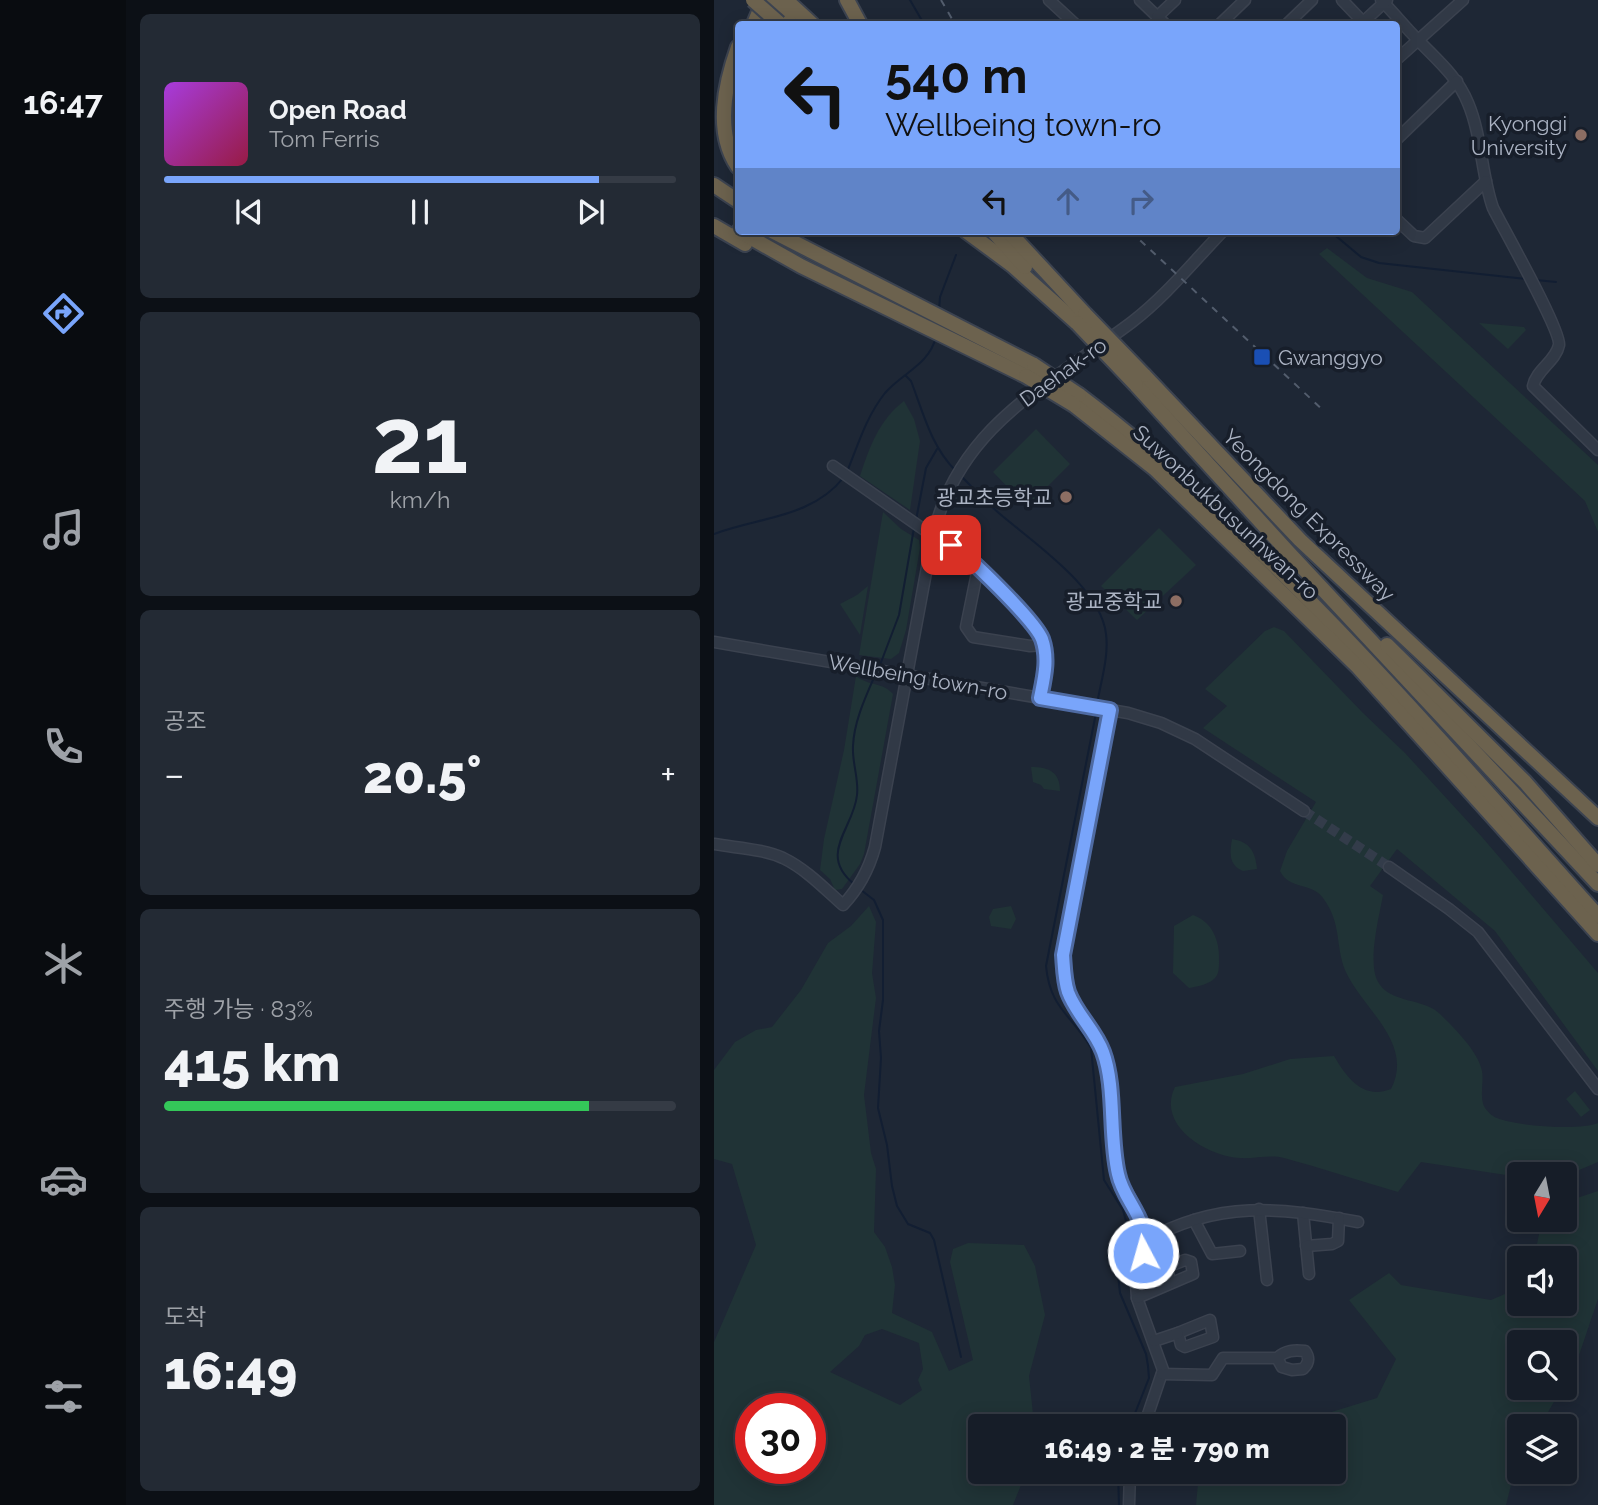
<!DOCTYPE html>
<html lang="ko">
<meta charset="utf-8">
<style>
:root{--surface:#161d28;--page:#232a34;--text:#f1f3f6;--muted:#9ea2a8;--line:#353b45;--accent:#79a5fb}
body{margin:0;font-family:Raleway,"Noto Sans KR",sans-serif;background:var(--page);color:var(--text);height:100vh;display:flex;flex-direction:column;font-size:26px;white-space:nowrap}
*{box-sizing:border-box;margin:0}
p{font-size:23px;color:var(--muted)}
.icon{flex:none;width:38px;height:38px;fill:none;stroke:currentColor;stroke-width:2;stroke-linecap:round;stroke-linejoin:round}
.map{position:relative;flex:1;overflow:hidden}
.drawer{display:flex;flex-direction:column;gap:14px;padding:14px;background:#0c1016;width:588px}
.drawer>*{flex:none}
.top-card{position:absolute;left:21px;top:21px;width:665px;height:214px;border-radius:7px;box-shadow:0 4px 18px #0003,0 0 0 2px var(--line);background:#79a5fb;color:#111;overflow:hidden}
.needle{width:46px;rotate:190deg}
.buttons{position:absolute;left:793px;top:1162px;display:grid;gap:14px}
.buttons a{display:grid;place-items:center;width:70px;height:70px;border-radius:7px;background:var(--surface);box-shadow:0 4px 18px #0003,0 0 0 2px var(--line);font-size:35px}
.speed{position:absolute;left:21px;top:1393px;display:flex;gap:14px;font-size:35px;font-weight:700;text-align:center}
.speed>*{display:grid;place-content:center;width:91px;height:91px;border-radius:50%;background:var(--surface);box-shadow:0 4px 18px #0003,0 0 0 2px var(--line);line-height:1}
.speed .limit{border:10px solid #d22;background:#fff;color:#111}
.pin{position:absolute;display:grid;place-items:center;width:60px;height:60px;color:#fff;margin:-30px;border-radius:14px;box-shadow:0 4px 10px #0006}
.me{position:absolute;width:77px;margin:-38px;rotate:354deg;stroke-linejoin:round;filter:drop-shadow(0 0 5px #0008)}
.turn{display:flex;align-items:center;gap:24px;height:147px;padding:0 35px;font-size:32px}
.turn .icon{width:91px;height:91px;stroke-width:2.5}
.turn b{display:block;font-size:49px;line-height:60px}
.lanes{display:flex;align-items:center;height:66px;padding:0 35px;background:#0003;justify-content:center;gap:35px;direction:ltr}
.lanes .off{opacity:.35}
.big{font-size:52px;font-weight:800;line-height:1.1}
.drawer .tile{flex:1;display:flex;flex-direction:column;justify-content:center;gap:10px;min-width:0;padding:0 24px;border-radius:10px;background:var(--page)}
.drawer .dial{align-items:center;gap:0}
.dial b{font-size:91px;line-height:1}
.song{display:flex;align-items:center;gap:21px}
.cover{width:84px;height:84px;border-radius:10px;background:linear-gradient(135deg,hsl(280 70% 55%),hsl(340 70% 35%))}
.played{height:7px;border-radius:4px;background:linear-gradient(90deg,var(--accent) 85%,var(--line) 85%)}
.keys{display:flex;justify-content:space-around;direction:ltr}
.heat{display:flex;justify-content:space-between;align-items:center;font-size:38px;direction:ltr}
.charge{height:10px;border-radius:5px;background:linear-gradient(90deg,#34c759 83%,var(--line) 0)}
.trip{position:absolute;left:254px;top:1414px;width:378px;height:70px;border-radius:7px;background:var(--surface);box-shadow:0 4px 18px #0003,0 0 0 2px var(--line);font-weight:800;line-height:70px;text-align:center}
main{display:flex;flex:1;min-height:0}
.tab-bar{display:flex;flex-direction:column;width:126px;justify-content:space-around;align-items:center;background:#090c10;color:var(--muted)}
.tab-bar .icon{width:49px;height:49px}
.tab-bar .current{color:var(--accent)}
.tab-bar b{font-size:32px;color:var(--text)}
.map>svg:first-child{display:block}
</style>
<main>
<nav class="tab-bar">
<b>16:47</b>
<svg class="icon current" aria-label="directions" viewBox="0 0 24 24"><path d="M12 3l9 9-9 9-9-9zM9 14v-3h6M13 9l2 2-2 2"/></svg>
<svg class="icon" aria-label="music" viewBox="0 0 24 24"><path d="M9 18V5l10-2v13"/><circle cx="6" cy="18" r="3"/><circle cx="16" cy="16" r="3"/></svg>
<svg class="icon" aria-label="phone" viewBox="0 0 24 24"><path d="M5 4h4l2 5-3 2q2 4 5 5l2-3 5 2v4C11 20 4 13 5 4z"/></svg>
<svg class="icon" aria-label="climate" viewBox="0 0 24 24"><path d="M12 3v18M4 7l16 10M4 17L20 7"/></svg>
<svg class="icon" aria-label="car" viewBox="0 0 24 24"><path d="M5 17H2v-5l4-1 3-4h7l3 4 3 1v5h-3M9 17h6M6 11h13"/><circle cx="7" cy="17" r="2"/><circle cx="17" cy="17" r="2"/></svg>
<svg class="icon" aria-label="filters" viewBox="0 0 24 24"><path d="M4 7h16M4 17h16"/><circle cx="9" cy="7" r="2"/><circle cx="15" cy="17" r="2"/></svg>
</nav>
<section class="drawer">
<div class="tile">
<div class="song"><i class="cover"></i><div><b>Open Road</b><p>Tom Ferris</p></div></div>
<div class="played"></div>
<div class="keys"><svg class="icon" aria-label="previous" viewBox="0 0 24 24"><path d="M18 5L8 12l10 7zM5 5v14"/></svg><svg class="icon" aria-label="pause" viewBox="0 0 24 24"><path d="M8 5v14M16 5v14"/></svg><svg class="icon" aria-label="next" viewBox="0 0 24 24"><path d="M6 5l10 7-10 7zM19 5v14"/></svg></div>
</div>
<div class="tile dial"><b>21</b><p>km/h</p></div>
<div class="tile"><p>공조</p>
<div class="heat"><a>−</a><b class="big">20.5°</b><a>+</a></div>
</div>
<div class="tile"><p>주행 가능 · 83%</p><b class="big">415 km</b><div class="charge"></div></div>
<div class="tile"><p>도착</p><b class="big">16:49</b></div>
</section>
<div class="map">
<svg width="884" height="1505" viewBox="0 0 884 1505">
<rect width="100%" height="100%" fill="#1e2735"/>
<!-- green -->
<g fill="#203336" fill-rule="evenodd">
<polygon points="613,248 653,278 698,292 884,465 884,532 871,501 605,254"/>
<polygon points="765,323 810,327 812,330 794,349"/>
<path d="M 190,401 L 200,419 L 206,441 L 196,510 L 146,476 C 155,448 165,420 190,401 Z"/>
<polygon points="322,429 356,464 313,507 279,472"/>
<polygon points="169,512 187,529 205,540 206,548 192,630 185,653 177,659 145,655"/>
<polygon points="445,528 482,565 423,620 387,586"/>
<polygon points="154,586 146,635 126,604 143,595"/>
<path d="M 560,627 L 570,631 L 649,713 L 691,753 L 768,837 L 884,973 L 884,1071 L 781,931 L 683,849 L 656,886 L 669,895 C 665,917 654,960 663,980 C 675,1005 711,997 727,1015 C 741,1029 764,1051 768,1071 C 770,1082 765,1099 771,1108 C 774,1112 779,1117 783,1118 C 801,1126 867,1131 884,1123 L 884,1162 L 851,1176 L 850,1174 L 805,1174 L 805,1177 L 707,1162 L 684,1192 C 646,1181 608,1168 570,1158 C 556,1154 541,1159 526,1158 C 492,1156 442,1125 461,1087 L 529,1074 L 576,1059 L 620,1056 C 633,1078 649,1100 677,1089 C 701,1042 647,1008 631,970 C 621,944 628,924 609,898 C 598,882 575,890 566,871 L 573,851 L 602,802 L 489,728 L 513,706 L 491,689 L 551,631 Z"/>
<path d="M 142,676 C 154,686 169,682 179,694 L 150,854 L 146,864 L 128,889 L 121,890 L 116,879 L 106,870 L 110,839 L 130,750 Z"/>
<path d="M 317,767 C 335,767 346,772 346,791 L 330,789 L 327,785 L 319,782 Z"/>
<path d="M 518,839 C 536,842 541,851 543,869 L 529,871 C 514,865 516,852 518,839 Z"/>
<path d="M 155,906 L 162,922 L 158,973 L 162,998 L 150,1095 L 157,1153 L 162,1169 L 160,1232 L 171,1247 L 178,1267 L 181,1285 L 178,1313 L 218,1332 L 235,1371 L 259,1360 L 236,1262 L 239,1249 L 254,1243 L 310,1245 L 321,1266 L 331,1315 L 315,1376 L 319,1414 L 318,1426 L 266,1426 L 266,1472 L 312,1472 L 299,1505 L 0,1505 L 0,1342 L 42,1245 L 18,1164 L 0,1159 L 0,1070 L 21,1042 L 42,1030 L 58,1027 L 87,990 L 114,943 L 137,926 ZM 168,1329 L 205,1343 L 209,1369 L 204,1380 L 208,1390 L 186,1405 L 116,1372 L 145,1346 L 151,1335 ZM 37,1409 L 96,1409 L 96,1468 L 37,1468 Z"/>
<polygon points="297,906 302,919 297,929 277,926 275,917 279,909"/>
<path d="M 479,915 C 499,922 506,942 505,961 C 505,967 505,974 501,978 C 496,984 482,987 475,988 L 459,973 L 460,926 Z"/>
<polygon points="861,1091 876,1110 867,1117 852,1099"/>
<polygon points="884,1191 884,1299 862,1364 851,1384 850,1342 805,1342 805,1388 848,1388 826,1426 805,1426 805,1463 800,1473 792,1505 482,1505 485,1472 620,1472 620,1426 572,1426 663,1398 682,1359 635,1300 675,1273 687,1285 777,1300 805,1288 805,1304 850,1304 850,1258 820,1258 828,1220 850,1220 851,1202"/>
</g>
<g fill="none" stroke-linecap="round" stroke-linejoin="round">
<!-- stream -->
<g stroke="#121e32" stroke-width="2">
<polyline points="196,0 210,24"/>
<polyline points="616,231 647,257 665,263 813,279"/>
<polyline points="822,280 842,282"/>
<polyline points="225,311 226,297 242,255"/>
<path d="M 192,376 L 197,381 C 209,412 217,446 241,470"/>
<path d="M 133,472 C 144,445 152,417 171,393 C 188,373 215,365 222,337"/>
<path d="M 247,476 C 260,489 273,503 286,514 C 320,543 387,588 392,634 C 395,656 387,681 383,704"/>
<polyline points="202,520 212,468 223,449"/>
<path d="M 0,534 C 45,517 98,518 130,477"/>
<polyline points="166,665 185,615 200,528"/>
<path d="M 382,713 L 332,966 C 336,1009 358,1015 377,1048 L 390,1180 L 409,1210 L 414,1228 L 404,1275 L 406,1293 L 432,1354 L 434,1366 L 435,1378 L 416,1426"/>
<path d="M 140,884 C 103,854 140,828 143,795 C 145,779 138,763 139,746 C 140,721 152,696 162,673"/>
<polyline points="147,890 160,900 169,920 169,1000 165,1031 167,1058 164,1108 173,1145 178,1186 183,1206 194,1224 216,1233 220,1240 247,1357"/>
<polyline points="404,1472 405,1505"/>
</g>
<!-- minor-tunnel -->
<polyline stroke="#333c4a" stroke-width="10" stroke-dasharray="10 5" stroke-linecap="butt" points="590,811 675,867"/>
<defs>
<g id="minor">
<polyline points="335,0 361,24"/>
<polyline points="426,0 451,24"/>
<polyline points="628,0 649,22"/>
<path d="M 667,0 C 680,13 691,27 704,40 C 723,60 743,76 754,103 C 768,136 767,174 779,208 C 789,228 847,330 845,345 C 842,361 822,370 819,386 L 884,450"/>
<polyline points="443,17 461,0"/>
<polyline points="506,24 531,0"/>
<polyline points="573,24 598,0"/>
<polyline points="647,24 673,0"/>
<polyline points="682,60 749,0"/>
<polyline points="682,140 743,81"/>
<polyline points="682,219 700,236 711,238 772,181"/>
<polyline points="119,466 209,529 247,551 323,629 332,657 326,698"/>
<polyline points="264,568 252,627 259,637 316,646 330,645"/>
<polyline points="0,642 414,713 447,723 481,739 590,811"/>
<polyline points="396,710 349,955 350,976 354,992 364,1011 381,1035 391,1059 404,1175 422,1208 431,1241 422,1284 423,1298 449,1370 430,1426"/>
<path d="M 0,844 C 22,848 49,849 69,858 C 92,869 111,889 129,905 C 145,888 155,869 161,847 L 219,535 C 246,424 336,384 418,322 C 452,296 480,261 509,231"/>
<polyline points="675,867 735,909 764,932 884,1089"/>
<polyline points="545,1209 553,1280"/>
<polyline points="589,1213 595,1274"/>
<polyline points="480,1220 498,1254 526,1251"/>
<path d="M 431,1241 C 504,1200 565,1207 644,1222"/>
<polyline points="592,1246 618,1244 624,1241 625,1218"/>
<polyline points="423,1298 479,1274 477,1262 471,1260 453,1267 456,1282"/>
<polygon points="496,1320 499,1337 471,1347 467,1345 464,1333"/>
<polyline points="440,1341 464,1333"/>
<path d="M 448,1374 L 498,1375 L 509,1358 L 563,1358 L 568,1367 L 578,1370 L 589,1369 C 595,1363 596,1358 591,1351 C 580,1350 572,1350 563,1358"/>
<polyline points="415,1505 416,1472"/>
</g>
<g id="highway">
<polyline points="55,0 82,24"/>
<polyline points="72,0 98,24"/>
<polyline points="133,0 146,24"/>
<polyline points="40,24 50,0"/>
<path d="M 24,47 C 11,84 0,132 24,167"/>
<polyline points="0,185 24,201"/>
<polyline points="0,226 31,244"/>
<polyline points="25,231 87,266 312,376"/>
<polyline points="58,231 320,365"/>
<polyline points="252,231 298,265 363,323"/>
<polyline points="279,231 311,267"/>
<polyline points="294,231 371,314"/>
<polyline points="430,375 586,540 884,818"/>
<polyline points="422,385 575,553 884,884"/>
<path d="M 365,395 C 560,543 721,735 884,916"/>
<polyline points="360,405 441,469 644,667 884,934"/>
<polyline points="673,645 811,782 884,865"/>
</g>
</defs>
<!-- minor casing -->
<use href="#minor" stroke="#3b424f" stroke-width="13"/>
<!-- highway casing -->
<use href="#highway" stroke="#3c4350" stroke-width="18"/>
<!-- minor -->
<use href="#minor" stroke="#313946" stroke-width="10"/>
<!-- highway -->
<use href="#highway" stroke="#6c624e" stroke-width="14"/>
<!-- rail -->
<g stroke="#535d6d" stroke-width="2" stroke-dasharray="7 7" stroke-linecap="butt">
<polyline points="227,0 241,24"/>
<polyline points="416,231 610,411"/>
</g>
<defs>
<g id="highway-bridge">
<polyline points="39,0 65,23"/>
<polyline points="371,314 430,375"/>
<polyline points="363,323 422,385"/>
<polyline points="320,365 365,395"/>
<polyline points="312,376 360,405"/>
</g>
</defs>
<!-- highway-bridge casing -->
<use href="#highway-bridge" stroke="#3c4350" stroke-width="18" stroke-linecap="butt"/>
<!-- highway-bridge -->
<use href="#highway-bridge" stroke="#6c624e" stroke-width="14"/>
</g>
<g fill="none" stroke-linecap="round" stroke-linejoin="round">
<defs>
<path id="route" d="M 237,545 C 254,555 321,621 328,639 C 335,659 330,678 326,698 L 396,710 L 349,955 C 350,967 350,980 354,992 C 362,1014 381,1030 389,1052 C 402,1087 395,1136 404,1174 C 410,1203 436,1218 429,1253"/>
</defs>
<!-- route casing -->
<use href="#route" stroke="#4f6ba3" stroke-width="18"/>
<!-- route -->
<use href="#route" stroke="#79a5fb" stroke-width="12"/>
</g>
<!-- markers -->
<g fill="#8d6e63" stroke="#171e2a" stroke-width="2.5">
<circle cx="867" cy="135" r="7"/>
<circle cx="352" cy="497" r="7"/>
<circle cx="462" cy="601" r="7"/>
</g>
<rect fill="#1a4fb4" stroke="#171e2a" stroke-width="2.5" x="539" y="348" width="18" height="18" rx="3.5"/>
<g text-anchor="middle" dominant-baseline="central" stroke-width="7" stroke-linejoin="round" paint-order="stroke">
<!-- poi labels -->
<g font-size="21" fill="#abb3c3" stroke="#171e2a" text-anchor="end">
<text x="853" y="123">Kyonggi<tspan x="853" dy="24">University</tspan></text>
<text x="564" y="357" text-anchor="start">Gwanggyo</text>
<text x="338" y="497">광교초등학교</text>
<text x="448" y="601">광교중학교</text>
</g>
<!-- street labels -->
<g font-size="21" fill="#abb3c3" stroke="#171e2a">
<text transform="translate(349 372) rotate(-36)">Daehak-ro</text>
<text transform="translate(512 512) rotate(43)">Suwonbukbusunhwan-ro</text>
<text transform="translate(595 515) rotate(45)">Yeongdong Expressway</text>
<text transform="translate(204 677) rotate(10)">Wellbeing town-ro</text>
</g>
</g>
</svg>
<div class="buttons">
<a><svg class="needle" viewBox="-14 -14 28 28"><path d="M0-13l5 13h-10z" fill="#e53935"/><path d="M0 13l5-13h-10z" fill="#9ea2a8"/></svg></a>
<a><svg class="icon" aria-label="sound" viewBox="0 0 24 24"><path d="M4 9h4l5-4v14l-5-4H4zM17 9q2 3 0 6"/></svg></a>
<a><svg class="icon" aria-label="search" viewBox="0 0 24 24"><circle cx="10" cy="10" r="6"/><path d="M15 15l6 6"/></svg></a>
<a><svg class="icon" aria-label="layers" viewBox="0 0 24 24"><path d="M12 4l9 5-9 5-9-5zM3 14l9 5 9-5"/></svg></a>
</div>
<div class="speed"><div class="limit">30</div></div>
<div class="pin" style="left:237px;top:545px;background:#d93025"><svg class="icon" aria-label="arrive" viewBox="0 0 24 24"><path d="M6 21V4h12l-3 4 3 4H6"/></svg></div>
<svg class="me" style="left:429px;top:1253px" viewBox="-20 -20 40 40"><circle r="17" fill="#79a5fb" stroke="#fff" stroke-width="3"/><path d="M0-11L8 9 0 5-8 9z" fill="#fff"/></svg>
<div class="trip">16:49 · 2 분 · 790 m</div>
<div class="top-card">
<div class="turn"><svg class="icon" aria-label="left" viewBox="0 0 24 24"><path d="M17 20v-9H6M10 6l-5 5 5 5"/></svg><div><b>540 m</b>Wellbeing town-ro</div></div>
<div class="lanes"><svg class="icon" aria-label="left" viewBox="0 0 24 24"><path d="M17 20v-9H6M10 6l-5 5 5 5"/></svg><svg class="icon off" aria-label="ahead" viewBox="0 0 24 24"><path d="M12 20V5M6 11l6-6 6 6"/></svg><svg class="icon off" aria-label="right" viewBox="0 0 24 24"><path d="M7 20v-9h11M14 6l5 5-5 5"/></svg></div>
</div>
</div>
</main>
